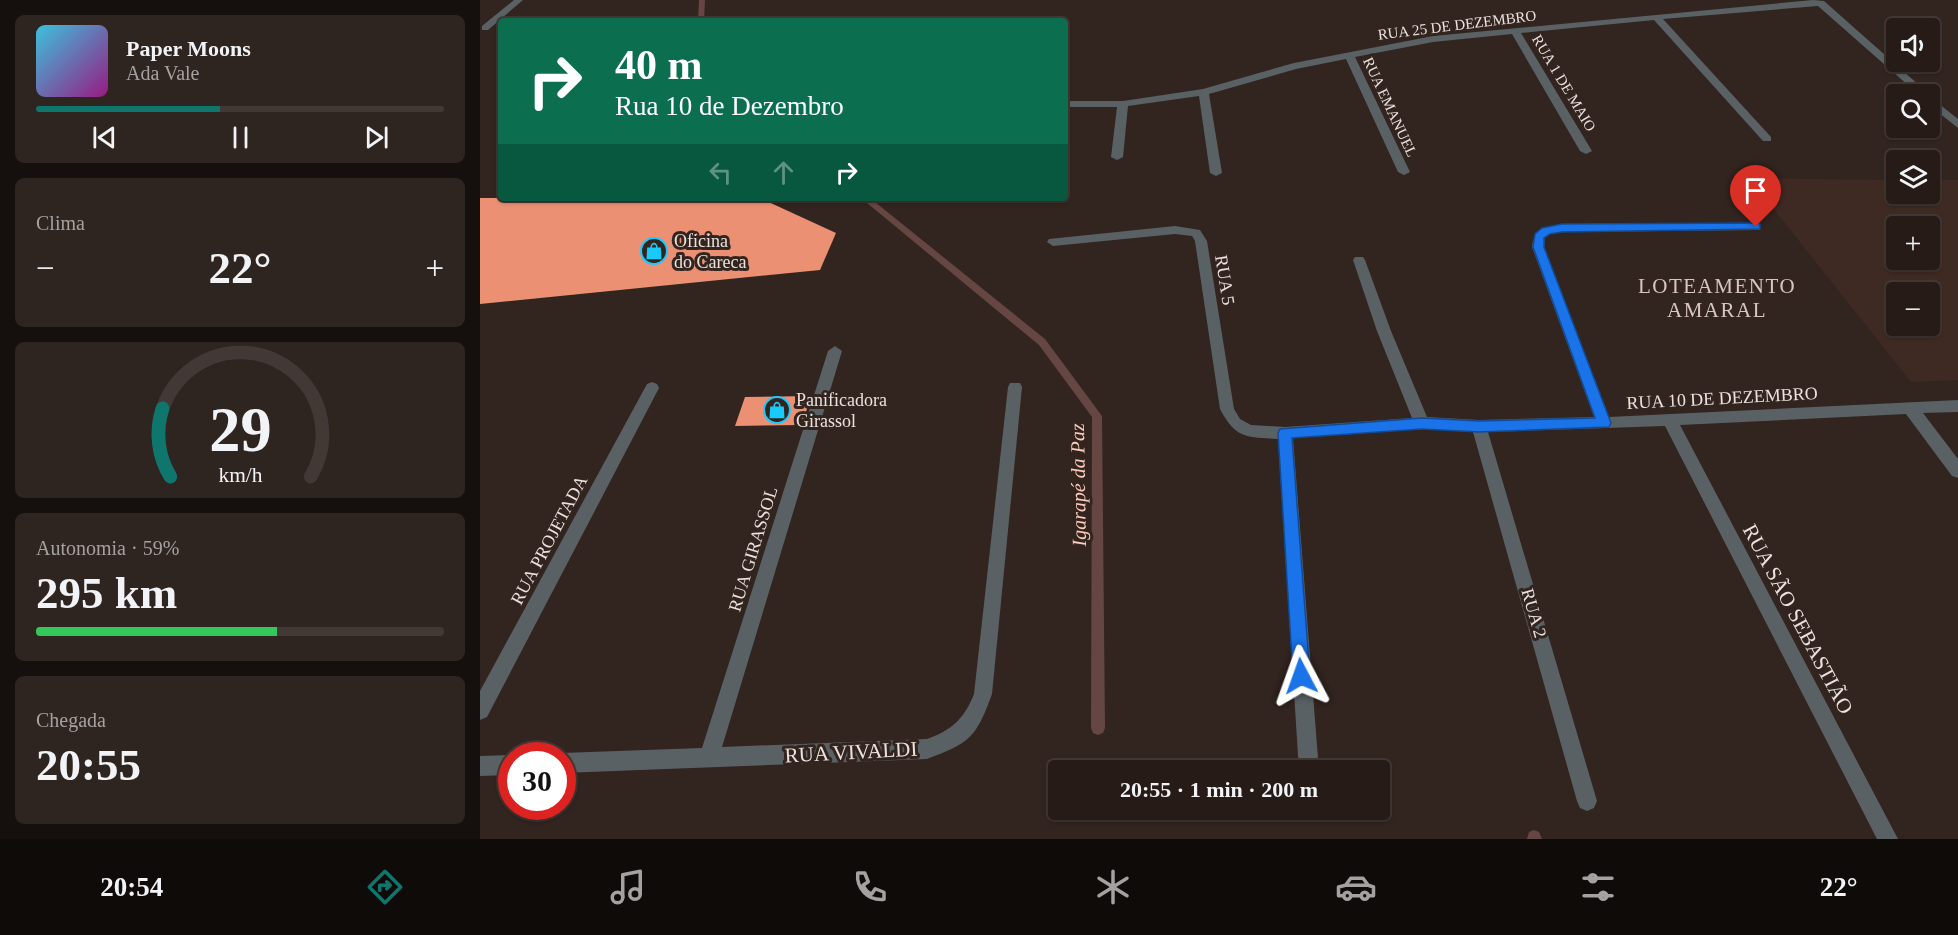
<!DOCTYPE html>
<html lang="pt">
<meta charset="utf-8">
<style>
:root{--surface:#261b17;--page:#2e2420;--text:#f1f3f6;--muted:#a4a1a1;--line:#423936;--accent:#0f766e}
body{margin:0;font-family:"Times New Roman",serif;background:var(--page);color:var(--text);height:100vh;display:flex;flex-direction:column;font-size:22px;white-space:nowrap}
*{box-sizing:border-box;margin:0}
p{font-size:20px;color:var(--muted)}
.icon{flex:none;width:33px;height:33px;fill:none;stroke:currentColor;stroke-width:2;stroke-linecap:round;stroke-linejoin:round}
.map{position:relative;flex:1;overflow:hidden}
.sheet{display:flex;flex-direction:column;gap:15px;padding:15px;background:#150f0d;width:480px}
.sheet>*{flex:none}
.hud{position:absolute;left:18px;top:18px;width:570px;height:183px;border-radius:6px;box-shadow:0 2px 4px #0004,0 0 0 2px var(--line);background:#0b6e4f;color:#fff;overflow:hidden}
.controls{position:absolute;left:1406px;top:18px;display:grid;gap:12px}
.controls a{display:grid;place-items:center;width:54px;height:54px;border-radius:6px;background:var(--surface);box-shadow:0 2px 4px #0004,0 0 0 2px var(--line);font-size:30px}
.speed{position:absolute;left:18px;top:742px;display:flex;gap:12px;font-size:30px;font-weight:700;text-align:center}
.speed>*{display:grid;place-content:center;width:78px;height:78px;border-radius:50%;background:var(--surface);box-shadow:0 2px 4px #0004,0 0 0 2px var(--line);line-height:1}
.speed .limit{border:9px solid #d22;background:#fff;color:#111}
.pin{position:absolute;display:grid;place-items:center;width:51px;height:51px;color:#fff;margin:-62px -26px;border-radius:50% 50% 50% 0;rotate:-45deg;box-shadow:0 0 6px #0007}
.pin .icon{rotate:45deg}
.me{position:absolute;width:66px;margin:-33px;rotate:356deg;stroke-linejoin:round;filter:drop-shadow(0 0 4px #0008)}
.turn{display:flex;align-items:center;gap:21px;height:126px;padding:0 18px;font-size:27px}
.turn .icon{width:78px;height:78px;stroke-width:2.5}
.turn b{display:block;font-size:42px;line-height:51px}
.lanes{display:flex;align-items:center;height:57px;padding:0 18px;background:#0003;justify-content:center;gap:30px;direction:ltr}
.lanes .off{opacity:.35}
.big{font-size:45px;font-weight:600;line-height:1.1}
.sheet .tile{flex:1;display:flex;flex-direction:column;justify-content:center;gap:9px;min-width:0;padding:0 21px;border-radius:9px;background:var(--page)}
.sheet .dial{align-items:center;gap:0}
.dial svg{height:156px;overflow:visible;fill:none;stroke:var(--line);stroke-width:7;stroke-linecap:round;text-anchor:middle}
.dial text{fill:var(--text);stroke:none}
.song{display:flex;align-items:center;gap:18px}
.cover{width:72px;height:72px;border-radius:9px;background:linear-gradient(135deg,hsl(190 70% 55%),hsl(310 70% 35%))}
.played{height:6px;border-radius:3px;background:linear-gradient(90deg,var(--accent) 45%,var(--line) 45%)}
.keys{display:flex;justify-content:space-around;direction:ltr}
.heat{display:flex;justify-content:space-between;align-items:center;font-size:33px;direction:ltr}
.charge{height:9px;border-radius:4px;background:linear-gradient(90deg,#34c759 59%,var(--line) 0)}
.trip{position:absolute;left:568px;top:760px;width:342px;height:60px;border-radius:6px;background:var(--surface);box-shadow:0 2px 4px #0004,0 0 0 2px var(--line);font-weight:600;line-height:60px;text-align:center}
.menu{display:flex;height:96px;justify-content:space-around;align-items:center;background:#0f0b09;color:var(--muted)}
.menu .icon{width:42px;height:42px}
.menu .on{color:var(--accent)}
.menu b{font-size:27px;color:var(--text)}
main{display:flex;flex:1;min-height:0}
.map>svg:first-child{display:block}
</style>
<main>
<section class="sheet">
<div class="tile">
<div class="song"><i class="cover"></i><div><b>Paper Moons</b><p>Ada Vale</p></div></div>
<div class="played"></div>
<div class="keys"><svg class="icon" aria-label="previous" viewBox="0 0 24 24"><path d="M18 5L8 12l10 7zM5 5v14"/></svg><svg class="icon" aria-label="pause" viewBox="0 0 24 24"><path d="M8 5v14M16 5v14"/></svg><svg class="icon" aria-label="next" viewBox="0 0 24 24"><path d="M6 5l10 7-10 7zM19 5v14"/></svg></div>
</div>
<div class="tile"><p>Clima</p>
<div class="heat"><a>−</a><b class="big">22°</b><a>+</a></div>
</div>
<div class="tile dial"><svg viewBox="0 0 100 80">
<path d="M14 69A42 42 0 1 1 86 69"/>
<path d="M14 69A42 42 0 0 1 10 34" stroke="#0f766e"/>
<text x="50" y="56" font-size="32" font-weight="700">29</text>
<text x="50" y="72" font-size="11">km/h</text>
</svg></div>
<div class="tile"><p>Autonomia · 59%</p><b class="big">295 km</b><div class="charge"></div></div>
<div class="tile"><p>Chegada</p><b class="big">20:55</b></div>
</section>
<div class="map">
<svg width="1478" height="839" viewBox="0 0 1478 839">
<rect width="100%" height="100%" fill="#32241f"/>
<!-- built -->
<path fill="#3f2923" fill-rule="evenodd" d="M 1269,178 L 1416,180 L 1416,194 L 1449,194 L 1449,180 L 1478,180 L 1478,380 L 1431,382 ZM 1416,226 L 1449,226 L 1449,260 L 1416,260 ZM 1416,292 L 1449,292 L 1449,326 L 1416,326 Z"/>
<g fill="none" stroke-linecap="round" stroke-linejoin="round">
<!-- stream -->
<g fill="#654642" fill-rule="evenodd">
<polygon points="219,0 225,0 224,21 218,21"/>
<polygon points="381,198 390,198 565,339 622,416 625,728 623,733 618,735 613,733 611,728 612,417 559,345"/>
<polygon points="1054,830 1059,832 1062,839 1047,839 1049,832"/>
</g>
</g>
<!-- building -->
<g fill="#eb9073">
<polygon points="0,198 280,198 356,233 340,270 0,304"/>
<polygon points="331,396 322,425 255,426 265,397"/>
</g>
<g fill="none" stroke-linecap="round" stroke-linejoin="round">
<!-- minor -->
<g fill="#5a6165" fill-rule="evenodd">
<polygon points="34,0 43,0 8,30 2,30 2,26"/>
<polygon points="1333,0 1344,1 1449,94 1438,94 1338,6 1183,19 1291,137 1291,141 1283,141 1174,20 1041,33 1112,151 1106,154 1100,151 1032,34 953,42 875,57 930,172 924,175 918,172 866,59 816,69 729,94 742,173 736,176 730,173 719,96 648,106 643,157 637,160 631,157 637,107 585,107 585,101 643,101 723,89 814,63 953,36"/>
<polygon points="1449,96 1478,119 1478,128 1449,105"/>
<path d="M 1276,223 L 1280,224 L 1280,230 L 1082,232 L 1070,234 L 1065,238 L 1064,247 L 1129,417 L 1478,400 L 1478,412 L 1443,413 L 1478,459 L 1478,478 L 1472,476 L 1426,414 L 1200,425 L 1418,839 L 1397,839 L 1185,426 L 1008,432 L 1117,801 L 1114,808 L 1107,811 L 1100,808 L 1097,801 L 993,432 L 942,429 L 813,438 L 839,771 L 819,771 L 798,439 C 766,437 756,439 740,409 L 715,241 L 712,236 L 695,234 L 573,246 L 567,242 L 569,239 L 695,226 L 720,230 L 727,241 L 754,409 L 760,419 L 771,425 L 805,427 L 932,418 L 897,331 L 873,260 L 875,257 L 883,257 L 885,260 L 911,331 L 947,417 L 999,420 L 1114,417 L 1052,247 C 1054,228 1066,227 1082,224 Z"/>
<path d="M 355,346 L 362,351 L 242,747 L 447,739 C 472,730 484,719 494,694 L 528,387 L 530,383 L 540,383 L 542,387 L 512,694 C 496,738 490,743 447,759 L 82,773 L 82,756 L 75,756 L 82,753 L 222,748 L 348,351 Z"/>
<polygon points="172,382 177,384 179,388 7,717 0,720 0,691 167,384"/>
<polygon points="32,755 34,756 32,756 32,775 0,776 0,756"/>
</g>
</g>
<!-- route -->
<polygon fill="#1a73e8" stroke="#114b97" stroke-width="1.5" points="1276,223 1280,224 1280,229 1082,232 1070,234 1064,238 1064,247 1131,423 1129,427 999,432 942,429 812,438 830,676 827,682 821,684 815,682 813,676 798,433 800,429 942,418 999,421 1115,418 1053,247 1055,234 1062,228 1082,224"/>
<!-- icons -->
<defs>
<symbol id="shop-ring" viewBox="-11 -11 22 22"><circle r="9.5" fill="#32241f" stroke="#19cafc" stroke-width="1.5"/><path d="M-5-2.5h2.3a2.7 3.5 0 0 1 5.4 0H5L5.5 6h-11ZM-1.5-2.5h3a1.5 2.3 0 0 0-3 0Z" fill="#19cafc"/></symbol>
</defs>
<g fill-rule="evenodd">
<use href="#shop-ring" x="159" y="236" width="30" height="30"/>
<use href="#shop-ring" x="282" y="395" width="30" height="30"/>
</g>
<g text-anchor="middle" dominant-baseline="central" stroke-width="6" stroke-linejoin="round" paint-order="stroke">
<!-- far-street labels -->
<g font-size="15" fill="#ebe1dd" stroke="#32241f">
<text transform="translate(977 25) rotate(-7)">RUA 25 DE DEZEMBRO</text>
<text transform="translate(1084 83) rotate(59)">RUA 1 DE MAIO</text>
<text transform="translate(910 107) rotate(65)">RUA EMANUEL</text>
</g>
<!-- poi labels -->
<g font-size="18" fill="#ebe1dd" stroke="#32241f" text-anchor="start">
<text x="194" y="241">Oficina<tspan x="194" dy="21">do Careca</tspan></text>
<text x="316" y="400">Panificadora<tspan x="316" dy="21">Girassol</tspan></text>
</g>
<!-- street labels -->
<g font-size="18" fill="#ebe1dd" stroke="#32241f">
<text transform="translate(745 280) rotate(81)">RUA 5</text>
<text transform="translate(1242 398) rotate(-3)">RUA 10 DE DEZEMBRO</text>
<text transform="translate(69 540) rotate(-62)">RUA PROJETADA</text>
<text transform="translate(273 549) rotate(-73)">RUA GIRASSOL</text>
<text transform="translate(1054 613) rotate(74)">RUA 2</text>
</g>
<!-- water labels -->
<g font-size="20" font-style="italic" fill="#fdccbd" stroke="#32241f">
<text transform="translate(598 485) rotate(-91)">Igarapé da Paz</text>
</g>
<!-- quarter labels -->
<g font-size="21" letter-spacing="1.5" fill="#dac6bf" stroke="#32241f">
<text x="1237" y="286">LOTEAMENTO<tspan x="1237" dy="24">AMARAL</tspan></text>
</g>
<!-- near-street labels -->
<g font-size="21" fill="#ebe1dd" stroke="#32241f">
<text transform="translate(1318 619) rotate(62)">RUA SÃO SEBASTIÃO</text>
<text transform="translate(371 752) rotate(-3)">RUA VIVALDI</text>
</g>
</g>
</svg>
<div class="controls">
<a><svg class="icon" aria-label="sound" viewBox="0 0 24 24"><path d="M4 9h4l5-4v14l-5-4H4zM17 9q2 3 0 6"/></svg></a>
<a><svg class="icon" aria-label="search" viewBox="0 0 24 24"><circle cx="10" cy="10" r="6"/><path d="M15 15l6 6"/></svg></a>
<a><svg class="icon" aria-label="layers" viewBox="0 0 24 24"><path d="M12 4l9 5-9 5-9-5zM3 14l9 5 9-5"/></svg></a>
<a>+</a>
<a>−</a>
</div>
<div class="speed"><div class="limit">30</div></div>
<div class="pin" style="left:1276px;top:227px;background:#d93025"><svg class="icon" aria-label="arrive" viewBox="0 0 24 24"><path d="M6 21V4h12l-3 4 3 4H6"/></svg></div>
<svg class="me" style="left:821px;top:676px" viewBox="-20 -20 40 40"><path d="M0-17L14 15 0 8-14 15z" fill="#1a73e8" stroke="#fff" stroke-width="4"/></svg>
<div class="trip">20:55 · 1 min · 200 m</div>
<div class="hud">
<div class="turn"><svg class="icon" aria-label="right" viewBox="0 0 24 24"><path d="M7 20v-9h11M14 6l5 5-5 5"/></svg><div><b>40 m</b>Rua 10 de Dezembro</div></div>
<div class="lanes"><svg class="icon off" aria-label="left" viewBox="0 0 24 24"><path d="M17 20v-9H6M10 6l-5 5 5 5"/></svg><svg class="icon off" aria-label="ahead" viewBox="0 0 24 24"><path d="M12 20V5M6 11l6-6 6 6"/></svg><svg class="icon" aria-label="right" viewBox="0 0 24 24"><path d="M7 20v-9h11M14 6l5 5-5 5"/></svg></div>
</div>
</div>
</main>
<nav class="menu">
<b>20:54</b>
<svg class="icon on" aria-label="directions" viewBox="0 0 24 24"><path d="M12 3l9 9-9 9-9-9zM9 14v-3h6M13 9l2 2-2 2"/></svg>
<svg class="icon" aria-label="music" viewBox="0 0 24 24"><path d="M9 18V5l10-2v13"/><circle cx="6" cy="18" r="3"/><circle cx="16" cy="16" r="3"/></svg>
<svg class="icon" aria-label="phone" viewBox="0 0 24 24"><path d="M5 4h4l2 5-3 2q2 4 5 5l2-3 5 2v4C11 20 4 13 5 4z"/></svg>
<svg class="icon" aria-label="climate" viewBox="0 0 24 24"><path d="M12 3v18M4 7l16 10M4 17L20 7"/></svg>
<svg class="icon" aria-label="car" viewBox="0 0 24 24"><path d="M5 17H2v-5l4-1 3-4h7l3 4 3 1v5h-3M9 17h6M6 11h13"/><circle cx="7" cy="17" r="2"/><circle cx="17" cy="17" r="2"/></svg>
<svg class="icon" aria-label="filters" viewBox="0 0 24 24"><path d="M4 7h16M4 17h16"/><circle cx="9" cy="7" r="2"/><circle cx="15" cy="17" r="2"/></svg>
<b>22°</b>
</nav>
